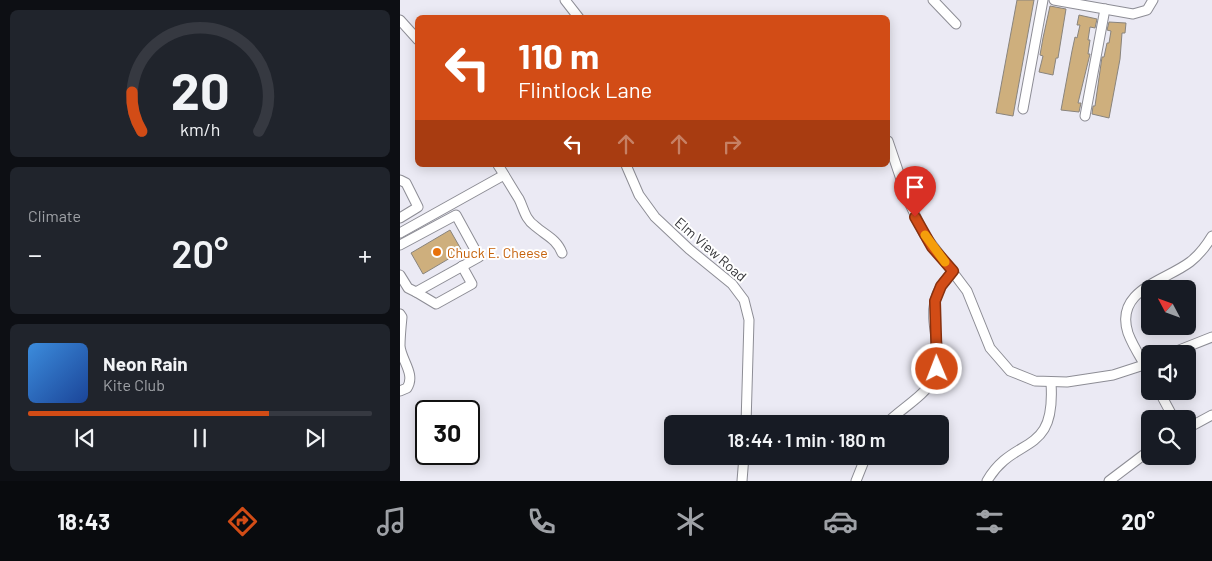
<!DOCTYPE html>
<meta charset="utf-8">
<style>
:root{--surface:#171b24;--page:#20242c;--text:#f1f3f6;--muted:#9ea1a6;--line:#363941;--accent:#d24c16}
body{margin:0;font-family:Barlow,sans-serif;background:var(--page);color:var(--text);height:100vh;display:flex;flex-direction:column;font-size:19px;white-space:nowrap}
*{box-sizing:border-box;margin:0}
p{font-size:16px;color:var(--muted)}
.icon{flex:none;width:28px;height:28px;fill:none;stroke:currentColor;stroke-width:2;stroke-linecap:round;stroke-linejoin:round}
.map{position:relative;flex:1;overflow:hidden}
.drawer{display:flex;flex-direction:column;gap:10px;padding:10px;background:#0d0f14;width:400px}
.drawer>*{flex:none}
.hud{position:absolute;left:15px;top:15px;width:475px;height:152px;border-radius:8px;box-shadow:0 2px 12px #0003;background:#d24c16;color:#fff;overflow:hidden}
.needle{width:32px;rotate:311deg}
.buttons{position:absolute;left:741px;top:280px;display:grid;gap:10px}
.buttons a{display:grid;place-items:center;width:55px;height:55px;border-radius:8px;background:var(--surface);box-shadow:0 2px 12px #0003;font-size:25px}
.speed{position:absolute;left:15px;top:400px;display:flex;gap:10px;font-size:25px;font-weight:700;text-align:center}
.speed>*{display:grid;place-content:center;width:65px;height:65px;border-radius:50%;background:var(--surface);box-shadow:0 2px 12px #0003;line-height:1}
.speed .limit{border:2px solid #111;border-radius:8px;background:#fff;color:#111}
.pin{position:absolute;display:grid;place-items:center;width:42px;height:42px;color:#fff;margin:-51px -21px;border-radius:50% 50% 50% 0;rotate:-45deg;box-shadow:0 0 5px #0007}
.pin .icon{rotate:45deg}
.me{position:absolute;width:55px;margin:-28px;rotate:359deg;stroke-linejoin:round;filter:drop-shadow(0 0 4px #0008)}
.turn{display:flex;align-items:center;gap:18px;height:105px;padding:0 20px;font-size:22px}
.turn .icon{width:65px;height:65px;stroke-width:2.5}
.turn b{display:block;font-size:35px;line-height:42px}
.lanes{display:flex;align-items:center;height:48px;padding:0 20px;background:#0003;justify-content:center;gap:25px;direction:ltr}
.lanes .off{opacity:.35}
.big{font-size:38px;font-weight:600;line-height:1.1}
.drawer .widget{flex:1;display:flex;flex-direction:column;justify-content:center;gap:8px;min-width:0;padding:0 18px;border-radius:8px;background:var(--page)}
.drawer .dial{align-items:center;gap:0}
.dial svg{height:130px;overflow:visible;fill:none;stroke:var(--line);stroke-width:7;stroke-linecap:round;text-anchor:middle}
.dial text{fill:var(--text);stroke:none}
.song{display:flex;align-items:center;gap:15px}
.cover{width:60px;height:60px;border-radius:8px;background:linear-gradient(135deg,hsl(210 70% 55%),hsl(220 70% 35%))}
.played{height:5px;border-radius:2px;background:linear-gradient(90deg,var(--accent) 70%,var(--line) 70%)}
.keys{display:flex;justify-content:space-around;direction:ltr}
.heat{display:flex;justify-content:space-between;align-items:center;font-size:28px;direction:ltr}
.trip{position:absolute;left:264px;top:415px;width:285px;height:50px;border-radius:8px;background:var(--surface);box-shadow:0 2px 12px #0003;font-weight:600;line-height:50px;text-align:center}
.tab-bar{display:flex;height:80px;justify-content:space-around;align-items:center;background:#090b0e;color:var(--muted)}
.tab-bar .icon{width:35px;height:35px}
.tab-bar .on{color:var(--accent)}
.tab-bar b{font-size:22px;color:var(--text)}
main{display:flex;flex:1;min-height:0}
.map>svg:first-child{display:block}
</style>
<main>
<section class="drawer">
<div class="widget dial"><svg viewBox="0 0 100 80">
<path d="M14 69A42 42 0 1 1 86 69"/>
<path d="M14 69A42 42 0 0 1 8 45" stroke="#d24c16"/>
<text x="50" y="56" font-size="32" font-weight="700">20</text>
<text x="50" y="72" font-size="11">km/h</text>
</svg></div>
<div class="widget"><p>Climate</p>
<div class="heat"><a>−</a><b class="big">20°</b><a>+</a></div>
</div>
<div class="widget">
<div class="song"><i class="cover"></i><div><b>Neon Rain</b><p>Kite Club</p></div></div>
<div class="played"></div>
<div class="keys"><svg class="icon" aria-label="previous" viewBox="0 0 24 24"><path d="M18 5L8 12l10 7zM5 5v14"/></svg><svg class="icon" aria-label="pause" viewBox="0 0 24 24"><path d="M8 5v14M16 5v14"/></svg><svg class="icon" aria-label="next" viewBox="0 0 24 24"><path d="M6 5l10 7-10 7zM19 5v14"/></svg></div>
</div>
</section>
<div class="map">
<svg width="812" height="481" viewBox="0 0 812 481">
<rect width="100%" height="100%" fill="#ebeaf4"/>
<!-- building -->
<g fill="#ceaf7d" stroke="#89847d">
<polygon points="617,0 634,0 613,116 596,113"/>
<polygon points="650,6 666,9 658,58 656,58 653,75 639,72 643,56 640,55 643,38"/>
<polygon points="679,15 697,19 695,28 690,27 688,40 690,40 688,54 690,54 678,103 681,103 679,112 661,110 672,51 675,37 677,38 680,25 677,25"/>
<polygon points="709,22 726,23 725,33 722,33 720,59 709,118 692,114 693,106 695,106 702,57 704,57 707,43 709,43 711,31 707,30"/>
<polygon points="50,230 62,251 23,274 11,253"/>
</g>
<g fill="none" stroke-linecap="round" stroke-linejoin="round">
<defs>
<g id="minor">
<polyline points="165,0 179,18"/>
<polyline points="533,0 556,24"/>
<polyline points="654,0 733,14 747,10 753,0"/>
<polyline points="0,20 18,40"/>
<polyline points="623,109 643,0"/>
<polyline points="685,116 705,9"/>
<polyline points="488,141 508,200 524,234 567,291 590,348 610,371 635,381 667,382 713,375 750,363"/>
<path d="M 98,165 C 105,176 112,188 119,199 C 124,209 125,219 135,226 C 145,235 157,239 162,253"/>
<polyline points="226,165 239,195 255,217 289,249 332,284 344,300 349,320 346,424"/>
<polyline points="0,180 6,183 18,207 0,218"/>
<polyline points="0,233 104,175"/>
<polyline points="0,245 56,215 79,257 16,292 8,288 0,275"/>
<polyline points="16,292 36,304 72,284 62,266"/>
<path d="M 0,314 L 2,317 C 1,327 0,337 0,346 C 1,360 16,374 7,388 L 0,391"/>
<polyline points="769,354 812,337"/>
<path d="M 750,374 C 743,361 733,347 728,333 C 714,290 765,281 790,262 C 799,255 806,246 812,236"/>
<polyline points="759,391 774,419"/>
<path d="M 486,424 C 500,409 524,397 534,378 C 545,354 529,326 535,301 C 537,289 546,280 553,271"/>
<polyline points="788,428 812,415"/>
<polyline points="342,481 344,456"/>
<polyline points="456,481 466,456"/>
<path d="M 587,481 C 614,434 656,458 651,383"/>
<polyline points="709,481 750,450"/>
</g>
</defs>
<!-- minor casing -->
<use href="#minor" stroke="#8d8d95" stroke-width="11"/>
<!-- minor -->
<use href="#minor" stroke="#fff" stroke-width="9"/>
</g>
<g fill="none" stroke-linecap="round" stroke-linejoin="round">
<defs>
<polyline id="route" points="515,217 532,247 553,271 541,286 535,301 537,369"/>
</defs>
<!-- route casing -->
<use href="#route" stroke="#88310e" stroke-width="12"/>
<!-- route -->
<use href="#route" stroke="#d24c16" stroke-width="9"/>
<!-- slow -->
<polyline stroke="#f59e0b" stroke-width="9" points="525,235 545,262"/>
</g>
<!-- markers -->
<circle fill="#e8710a" stroke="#fff" stroke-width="2" cx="37" cy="252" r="5"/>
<g text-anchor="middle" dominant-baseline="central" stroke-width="4" stroke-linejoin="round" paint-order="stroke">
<!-- street labels -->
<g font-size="14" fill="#333337" stroke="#fff">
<text transform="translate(311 249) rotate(41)">Elm View Road</text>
</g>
<!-- food labels -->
<g font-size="14" fill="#c56008" stroke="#fff" text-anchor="start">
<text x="47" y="252">Chuck E. Cheese</text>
</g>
</g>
</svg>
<div class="buttons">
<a><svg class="needle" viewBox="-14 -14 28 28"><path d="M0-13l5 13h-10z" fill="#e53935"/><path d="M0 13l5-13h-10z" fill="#9ea1a6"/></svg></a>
<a><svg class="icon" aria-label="sound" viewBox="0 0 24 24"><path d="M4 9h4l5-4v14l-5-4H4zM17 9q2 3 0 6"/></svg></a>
<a><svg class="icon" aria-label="search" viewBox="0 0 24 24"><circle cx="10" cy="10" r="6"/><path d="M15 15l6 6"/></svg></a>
</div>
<div class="speed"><div class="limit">30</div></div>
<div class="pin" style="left:515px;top:217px;background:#d93025"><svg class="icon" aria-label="arrive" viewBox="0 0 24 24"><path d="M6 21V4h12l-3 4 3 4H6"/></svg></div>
<svg class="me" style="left:537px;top:369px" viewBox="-20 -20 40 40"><circle r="17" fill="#d24c16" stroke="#fff" stroke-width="3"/><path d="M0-11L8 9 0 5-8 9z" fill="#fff"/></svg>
<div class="trip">18:44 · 1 min · 180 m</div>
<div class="hud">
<div class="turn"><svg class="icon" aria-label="left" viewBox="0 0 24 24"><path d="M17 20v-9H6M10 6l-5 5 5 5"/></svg><div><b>110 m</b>Flintlock Lane</div></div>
<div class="lanes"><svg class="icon" aria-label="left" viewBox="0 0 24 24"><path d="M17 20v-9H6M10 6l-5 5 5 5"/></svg><svg class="icon off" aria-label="ahead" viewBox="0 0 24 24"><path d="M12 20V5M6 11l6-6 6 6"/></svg><svg class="icon off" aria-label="ahead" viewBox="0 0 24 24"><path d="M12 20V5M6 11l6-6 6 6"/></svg><svg class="icon off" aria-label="right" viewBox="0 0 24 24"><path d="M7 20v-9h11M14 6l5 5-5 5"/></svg></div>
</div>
</div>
</main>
<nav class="tab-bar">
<b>18:43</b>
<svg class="icon on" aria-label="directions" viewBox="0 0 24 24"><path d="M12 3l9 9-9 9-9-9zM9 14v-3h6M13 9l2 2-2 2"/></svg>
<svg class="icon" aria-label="music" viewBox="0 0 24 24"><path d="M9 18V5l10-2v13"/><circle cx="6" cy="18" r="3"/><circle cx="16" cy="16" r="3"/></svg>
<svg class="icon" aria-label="phone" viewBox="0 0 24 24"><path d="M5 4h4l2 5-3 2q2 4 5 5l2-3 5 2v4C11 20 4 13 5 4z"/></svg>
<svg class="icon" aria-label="climate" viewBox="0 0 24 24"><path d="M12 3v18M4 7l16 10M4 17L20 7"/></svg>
<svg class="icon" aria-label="car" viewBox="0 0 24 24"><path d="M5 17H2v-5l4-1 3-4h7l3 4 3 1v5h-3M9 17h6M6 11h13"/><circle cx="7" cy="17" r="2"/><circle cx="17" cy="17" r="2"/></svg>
<svg class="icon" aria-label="filters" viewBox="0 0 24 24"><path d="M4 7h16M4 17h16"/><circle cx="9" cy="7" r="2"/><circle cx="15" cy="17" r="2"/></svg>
<b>20°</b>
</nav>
